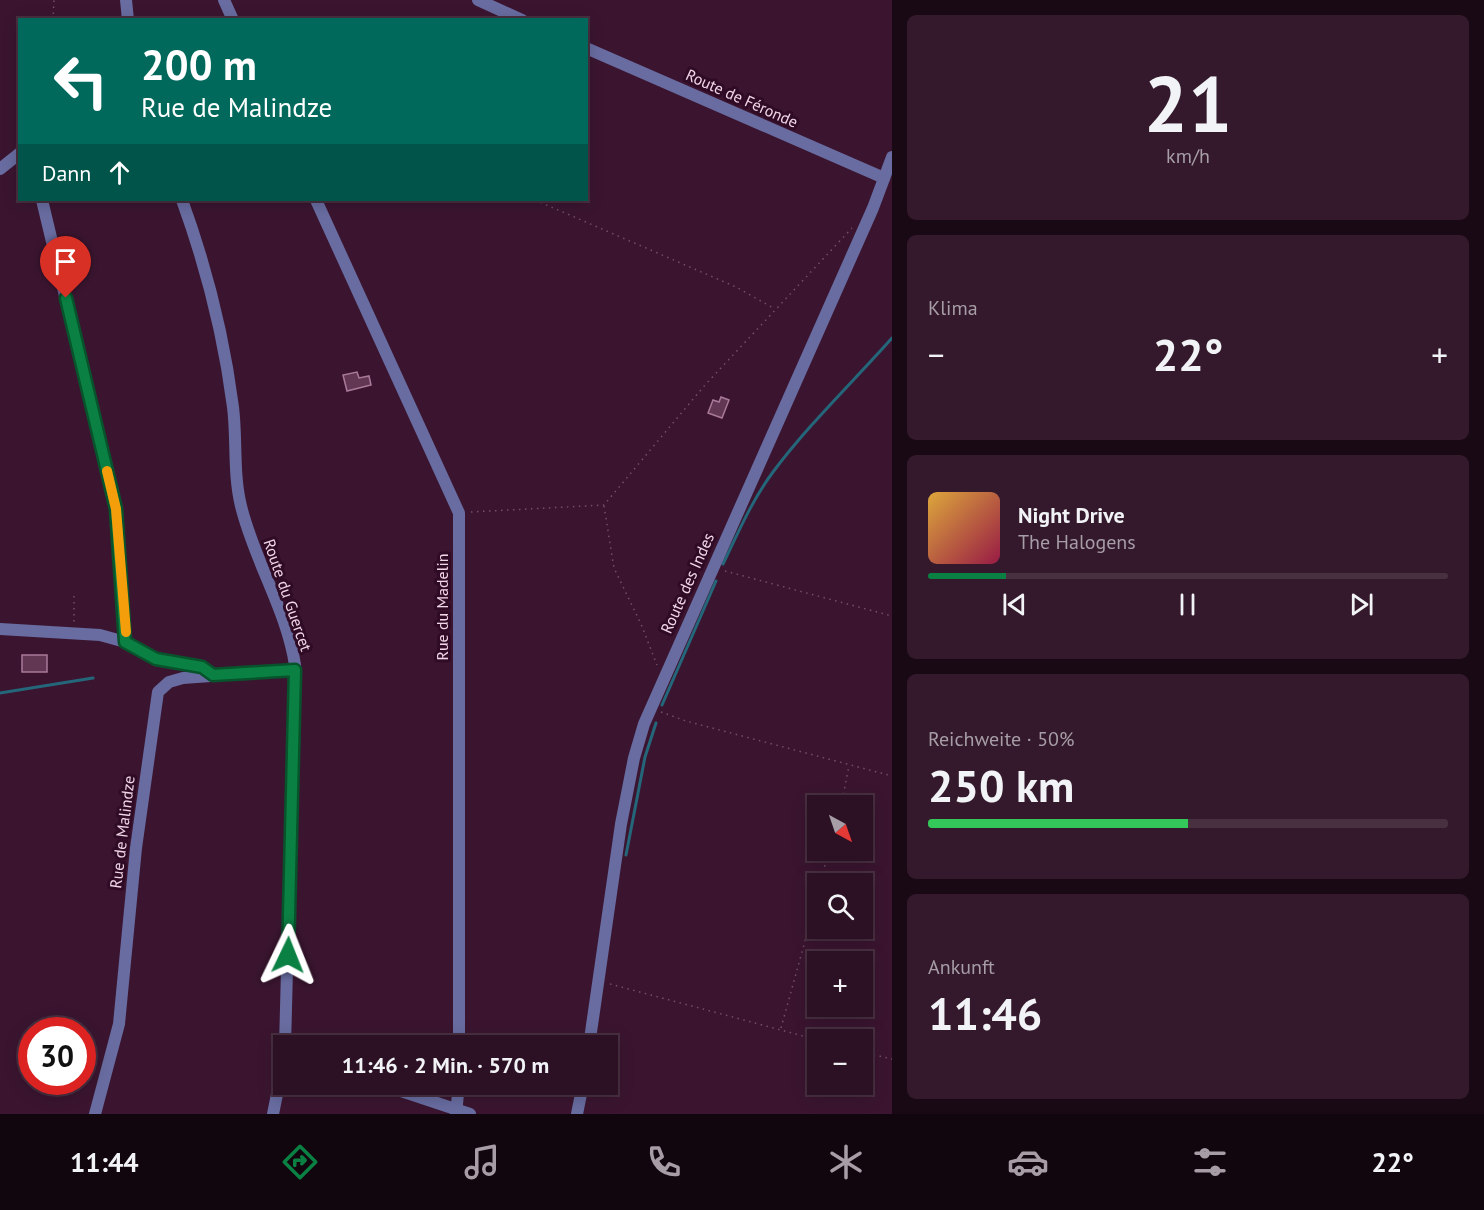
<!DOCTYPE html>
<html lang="de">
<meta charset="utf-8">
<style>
:root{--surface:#2c1024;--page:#34192c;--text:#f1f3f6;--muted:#a69da6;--line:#483041;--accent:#0b8043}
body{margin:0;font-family:"PT Sans",sans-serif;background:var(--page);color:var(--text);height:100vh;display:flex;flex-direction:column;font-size:22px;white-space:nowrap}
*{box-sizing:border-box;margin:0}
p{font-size:20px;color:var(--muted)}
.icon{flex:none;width:33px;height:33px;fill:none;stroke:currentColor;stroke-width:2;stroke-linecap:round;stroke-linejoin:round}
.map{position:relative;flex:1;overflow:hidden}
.side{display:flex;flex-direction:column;gap:15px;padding:15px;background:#180914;width:592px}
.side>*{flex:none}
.banner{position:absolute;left:18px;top:18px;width:570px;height:183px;border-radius:0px;box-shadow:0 3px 15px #0003,0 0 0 2px var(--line);background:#00695c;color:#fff;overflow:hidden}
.needle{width:39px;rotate:140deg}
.fabs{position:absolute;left:807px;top:795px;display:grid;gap:12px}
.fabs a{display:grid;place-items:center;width:66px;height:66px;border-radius:0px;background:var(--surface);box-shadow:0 3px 15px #0003,0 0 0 2px var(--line);font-size:30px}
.speed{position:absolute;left:18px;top:1017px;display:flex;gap:12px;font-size:30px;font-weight:700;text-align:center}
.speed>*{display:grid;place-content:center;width:78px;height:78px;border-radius:50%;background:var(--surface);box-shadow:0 3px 15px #0003,0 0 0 2px var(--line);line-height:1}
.speed .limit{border:9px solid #d22;background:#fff;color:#111}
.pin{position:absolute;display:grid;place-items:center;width:51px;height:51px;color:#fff;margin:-62px -26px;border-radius:50% 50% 50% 0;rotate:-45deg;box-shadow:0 0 6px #0007}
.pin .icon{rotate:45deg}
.me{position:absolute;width:66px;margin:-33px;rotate:2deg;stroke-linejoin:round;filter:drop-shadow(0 0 4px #0008)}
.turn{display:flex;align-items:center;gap:21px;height:126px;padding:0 24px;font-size:27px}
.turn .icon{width:78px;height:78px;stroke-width:2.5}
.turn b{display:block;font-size:42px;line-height:51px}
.then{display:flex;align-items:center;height:57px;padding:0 24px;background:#0003;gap:12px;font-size:22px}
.big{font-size:45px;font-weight:700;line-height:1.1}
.side .tile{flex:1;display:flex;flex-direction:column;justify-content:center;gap:9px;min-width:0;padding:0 21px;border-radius:9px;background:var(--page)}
.side .dial{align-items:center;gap:0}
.dial b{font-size:78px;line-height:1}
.song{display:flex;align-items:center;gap:18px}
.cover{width:72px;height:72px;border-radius:9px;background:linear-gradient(135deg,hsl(40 70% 55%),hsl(340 70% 35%))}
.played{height:6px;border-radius:3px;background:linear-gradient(90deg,var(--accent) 15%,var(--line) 15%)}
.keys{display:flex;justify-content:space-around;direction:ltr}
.heat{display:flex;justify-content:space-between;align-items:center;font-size:33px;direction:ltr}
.charge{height:9px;border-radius:4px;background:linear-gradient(90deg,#34c759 50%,var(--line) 0)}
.trip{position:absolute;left:273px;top:1035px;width:345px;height:60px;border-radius:0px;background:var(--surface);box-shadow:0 3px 15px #0003,0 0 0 2px var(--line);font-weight:700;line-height:60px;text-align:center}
.tabs{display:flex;height:96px;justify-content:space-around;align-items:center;background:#12060e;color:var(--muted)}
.tabs .icon{width:42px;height:42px}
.tabs .on{color:var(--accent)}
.tabs b{font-size:27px;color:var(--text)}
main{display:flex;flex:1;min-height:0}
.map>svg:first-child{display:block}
</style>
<main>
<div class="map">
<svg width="892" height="1114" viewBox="0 0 892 1114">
<rect width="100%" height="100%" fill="#3b1530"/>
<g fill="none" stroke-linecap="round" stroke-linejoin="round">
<!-- stream -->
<g stroke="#24677a" stroke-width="3">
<path d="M 723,564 C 738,533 752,500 773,472 C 809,424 852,383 892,338"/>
<polyline points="0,693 93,678"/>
<polyline points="662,705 716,581"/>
<polyline points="626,855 645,757 656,723"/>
</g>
</g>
<!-- building -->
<g fill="#613754" stroke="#a97a99" stroke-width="1.5">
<polygon points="357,372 359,378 369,376 371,385 347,391 343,375"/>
<polygon points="721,397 729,400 722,418 708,413 713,400 719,402"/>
<rect x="22" y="655" width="25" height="17"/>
</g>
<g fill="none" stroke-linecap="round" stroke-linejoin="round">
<!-- path -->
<g stroke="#725068" stroke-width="1.5" stroke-dasharray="1.5 4.5" stroke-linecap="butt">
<polyline points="53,20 54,0"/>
<polyline points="535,200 736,287 775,309"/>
<polyline points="604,506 614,568 641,624 657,665"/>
<polyline points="471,512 604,505 705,385 852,228"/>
<polyline points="725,571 892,616"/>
<polyline points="74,596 74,622"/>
<polyline points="661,712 686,721 892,776"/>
<polyline points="841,806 849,766"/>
<polyline points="820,884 829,850"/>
<polyline points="610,984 818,1040"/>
<polyline points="781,1028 818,894"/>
<polyline points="862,1052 892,1059"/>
</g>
<!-- street -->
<g stroke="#686ca0" stroke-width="12">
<polyline points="126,0 128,20"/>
<polyline points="224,0 233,20"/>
<polyline points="478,0 522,20"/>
<polyline points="586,48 884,178"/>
<polyline points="0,169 20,153"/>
<polyline points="42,200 116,509 125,642"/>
<path d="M 182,200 C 206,266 224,337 233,407 C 237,439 233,474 241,506 C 254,560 287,611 295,665 L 285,1046"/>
<polyline points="316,200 459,513 459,1046"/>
<polyline points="0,629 100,635 129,643 156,659 202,667 213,675"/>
<polyline points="589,1046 621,824 634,758 644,724 873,208 892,157"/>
<polyline points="380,1084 470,1114"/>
<polyline points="95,1114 119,1024 136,848 158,692 169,682 183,678 295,670"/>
<polyline points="273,1114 284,1060"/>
<polyline points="456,1114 459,1084"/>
<polyline points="577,1114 583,1084"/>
</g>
</g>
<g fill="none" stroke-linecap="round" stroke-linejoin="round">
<defs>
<polyline id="route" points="66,298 116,509 125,642 156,659 202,667 213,675 295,670 288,955"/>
</defs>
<!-- route casing -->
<use href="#route" stroke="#07532c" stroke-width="15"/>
<!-- route -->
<use href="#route" stroke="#0b8043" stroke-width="10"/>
<!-- slow -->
<polyline stroke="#f59e0b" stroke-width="10" points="107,471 116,509 126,632"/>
</g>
<g text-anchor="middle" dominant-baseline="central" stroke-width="6" stroke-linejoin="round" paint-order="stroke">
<!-- street labels -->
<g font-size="16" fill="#f0d6e7" stroke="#300b26">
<text transform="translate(742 98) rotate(24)">Route de Féronde</text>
<text transform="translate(687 583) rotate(-66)">Route des Indes</text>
<text transform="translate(288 595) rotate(71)">Route du Guercet</text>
<text transform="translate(442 607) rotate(-90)">Rue du Madelin</text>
<text transform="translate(122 832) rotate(-83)">Rue de Malindze</text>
</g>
</g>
</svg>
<div class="fabs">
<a><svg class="needle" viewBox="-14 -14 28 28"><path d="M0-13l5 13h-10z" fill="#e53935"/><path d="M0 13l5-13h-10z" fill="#a69da6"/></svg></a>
<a><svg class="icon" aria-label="search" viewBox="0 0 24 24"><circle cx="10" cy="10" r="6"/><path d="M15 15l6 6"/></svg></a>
<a>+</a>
<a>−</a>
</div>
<div class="speed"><div class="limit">30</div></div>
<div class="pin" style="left:66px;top:298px;background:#d93025"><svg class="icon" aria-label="arrive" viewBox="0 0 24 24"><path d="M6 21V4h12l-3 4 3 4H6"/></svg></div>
<svg class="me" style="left:288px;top:955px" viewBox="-20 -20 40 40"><path d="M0-17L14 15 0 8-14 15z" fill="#0b8043" stroke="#fff" stroke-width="4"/></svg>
<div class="trip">11:46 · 2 Min. · 570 m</div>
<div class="banner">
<div class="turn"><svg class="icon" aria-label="left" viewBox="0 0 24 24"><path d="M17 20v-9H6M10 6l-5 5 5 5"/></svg><div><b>200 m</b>Rue de Malindze</div></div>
<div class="then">Dann<svg class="icon" aria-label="ahead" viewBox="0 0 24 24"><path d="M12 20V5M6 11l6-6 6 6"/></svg></div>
</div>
</div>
<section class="side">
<div class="tile dial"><b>21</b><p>km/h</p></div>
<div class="tile"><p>Klima</p>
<div class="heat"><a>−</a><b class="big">22°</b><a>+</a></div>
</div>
<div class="tile">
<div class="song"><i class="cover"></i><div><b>Night Drive</b><p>The Halogens</p></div></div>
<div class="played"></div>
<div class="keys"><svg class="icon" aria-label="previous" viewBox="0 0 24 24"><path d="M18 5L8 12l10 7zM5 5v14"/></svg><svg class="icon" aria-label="pause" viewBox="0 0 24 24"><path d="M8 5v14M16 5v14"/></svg><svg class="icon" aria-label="next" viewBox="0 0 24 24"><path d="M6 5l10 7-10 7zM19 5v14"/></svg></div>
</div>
<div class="tile"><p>Reichweite · 50%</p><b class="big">250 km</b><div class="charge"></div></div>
<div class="tile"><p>Ankunft</p><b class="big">11:46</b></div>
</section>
</main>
<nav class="tabs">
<b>11:44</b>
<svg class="icon on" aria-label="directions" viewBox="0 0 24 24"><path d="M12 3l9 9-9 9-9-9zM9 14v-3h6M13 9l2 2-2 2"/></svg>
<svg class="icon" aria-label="music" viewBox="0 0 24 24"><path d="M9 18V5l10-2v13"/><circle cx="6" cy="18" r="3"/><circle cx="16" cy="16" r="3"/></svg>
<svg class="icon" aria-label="phone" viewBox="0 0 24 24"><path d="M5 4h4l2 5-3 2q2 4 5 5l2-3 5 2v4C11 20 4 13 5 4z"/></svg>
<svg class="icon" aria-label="climate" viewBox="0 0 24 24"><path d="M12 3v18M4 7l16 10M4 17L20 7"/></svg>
<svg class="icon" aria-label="car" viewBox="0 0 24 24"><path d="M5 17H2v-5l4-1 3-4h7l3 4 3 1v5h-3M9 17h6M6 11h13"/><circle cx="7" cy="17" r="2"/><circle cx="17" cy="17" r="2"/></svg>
<svg class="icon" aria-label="filters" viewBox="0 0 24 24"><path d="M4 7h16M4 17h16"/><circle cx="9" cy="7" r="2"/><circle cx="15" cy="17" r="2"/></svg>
<b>22°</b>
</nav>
